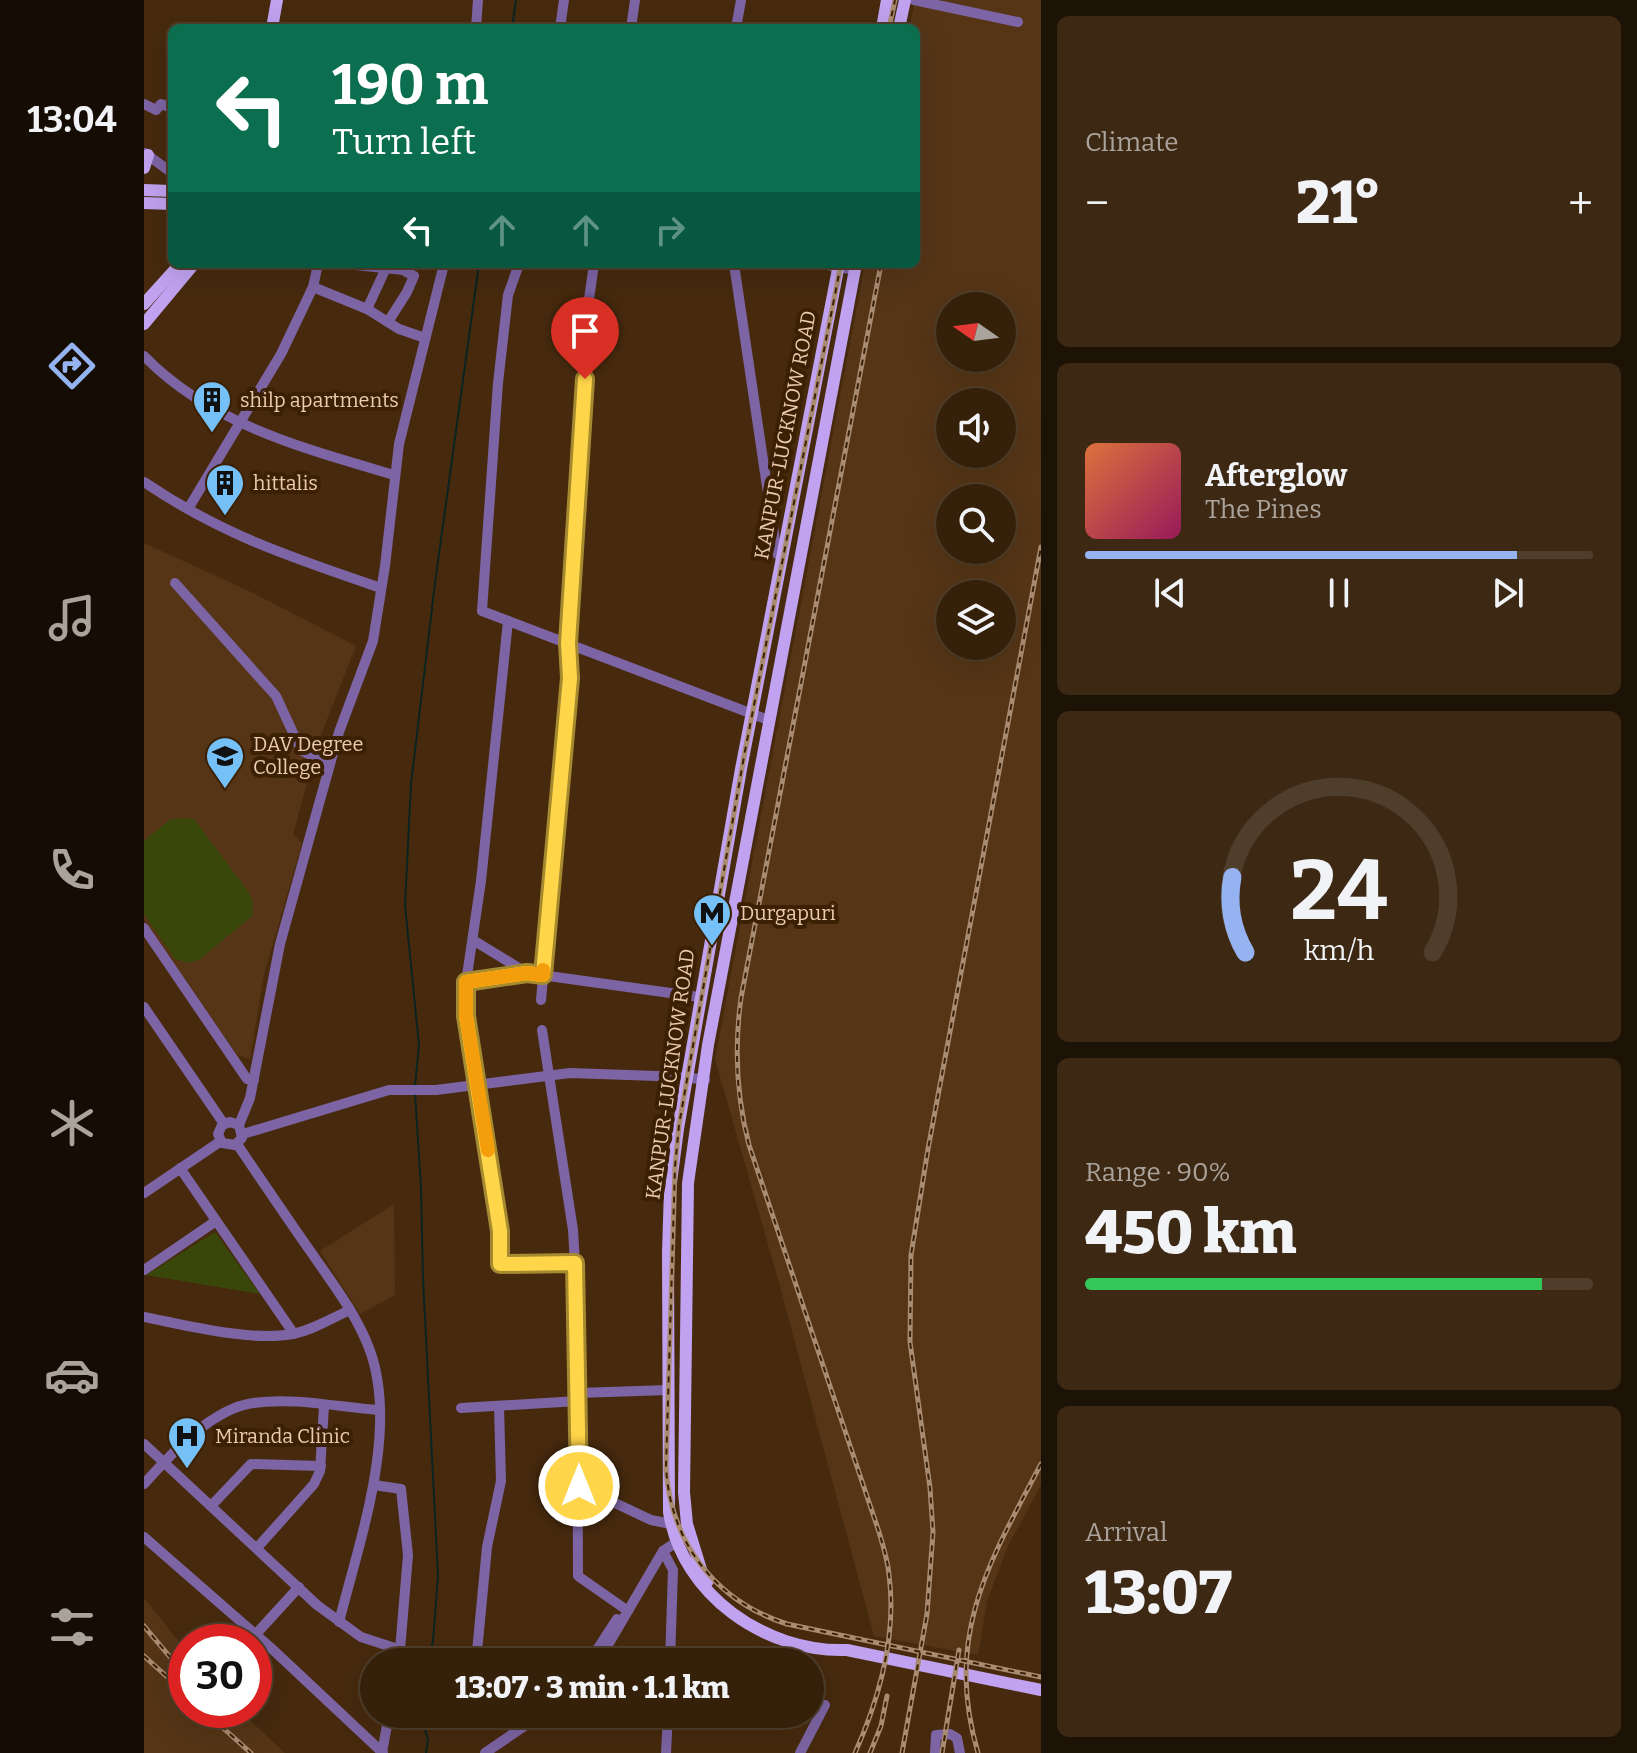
<!DOCTYPE html>
<meta charset="utf-8">
<style>
:root{--surface:#35200a;--page:#3d2813;--text:#f1f3f6;--muted:#aaa39c;--line:#4f3e2b;--accent:#95b2f1}
body{margin:0;font-family:Bitter,serif;background:var(--page);color:var(--text);height:100vh;display:flex;flex-direction:column;font-size:30px;white-space:nowrap}
*{box-sizing:border-box;margin:0}
p{font-size:26px;color:var(--muted)}
.icon{flex:none;width:44px;height:44px;fill:none;stroke:currentColor;stroke-width:2;stroke-linecap:round;stroke-linejoin:round}
.map{position:relative;flex:1;overflow:hidden}
.drawer{display:flex;flex-direction:column;gap:16px;padding:16px;background:#1d1206;width:596px}
.drawer>*{flex:none}
.guide{position:absolute;left:24px;top:24px;width:752px;height:244px;border-radius:12px;box-shadow:0 8px 32px #0002,0 0 0 2px var(--line);background:#0b6e4f;color:#fff;overflow:hidden}
.needle{width:52px;rotate:284deg}
.buttons{position:absolute;left:792px;top:292px;display:grid;gap:16px}
.buttons a{display:grid;place-items:center;width:80px;height:80px;border-radius:50%;background:var(--surface);box-shadow:0 8px 32px #0002,0 0 0 2px var(--line);font-size:40px}
.speed{position:absolute;left:24px;top:1624px;display:flex;gap:16px;font-size:40px;font-weight:700;text-align:center}
.speed>*{display:grid;place-content:center;width:104px;height:104px;border-radius:50%;background:var(--surface);box-shadow:0 8px 32px #0002,0 0 0 2px var(--line);line-height:1}
.speed .limit{border:12px solid #d22;background:#fff;color:#111}
.pin{position:absolute;display:grid;place-items:center;width:68px;height:68px;color:#fff;margin:-82px -34px;border-radius:50% 50% 50% 0;rotate:-45deg;box-shadow:0 0 8px #0007}
.pin .icon{rotate:45deg}
.me{position:absolute;width:88px;margin:-44px;rotate:0deg;stroke-linejoin:round;filter:drop-shadow(0 0 6px #0008)}
.turn{display:flex;align-items:center;gap:28px;height:168px;padding:0 32px;font-size:36px}
.turn .icon{width:104px;height:104px;stroke-width:2.5}
.turn b{display:block;font-size:56px;line-height:68px}
.lanes{display:flex;align-items:center;height:76px;padding:0 32px;background:#0003;justify-content:center;gap:40px;direction:ltr}
.lanes .off{opacity:.35}
.big{font-size:60px;font-weight:800;line-height:1.1}
.drawer .tile{flex:1;display:flex;flex-direction:column;justify-content:center;gap:12px;min-width:0;padding:0 28px;border-radius:12px;background:var(--page)}
.drawer .dial{align-items:center;gap:0}
.dial svg{height:208px;overflow:visible;fill:none;stroke:var(--line);stroke-width:7;stroke-linecap:round;text-anchor:middle}
.dial text{fill:var(--text);stroke:none}
.song{display:flex;align-items:center;gap:24px}
.cover{width:96px;height:96px;border-radius:12px;background:linear-gradient(135deg,hsl(20 70% 55%),hsl(330 70% 35%))}
.played{height:8px;border-radius:4px;background:linear-gradient(90deg,var(--accent) 85%,var(--line) 85%)}
.keys{display:flex;justify-content:space-around;direction:ltr}
.heat{display:flex;justify-content:space-between;align-items:center;font-size:44px;direction:ltr}
.charge{height:12px;border-radius:6px;background:linear-gradient(90deg,#34c759 90%,var(--line) 0)}
.trip{position:absolute;left:216px;top:1648px;width:464px;height:80px;border-radius:40px;background:var(--surface);box-shadow:0 8px 32px #0002,0 0 0 2px var(--line);font-weight:800;line-height:80px;text-align:center}
main{display:flex;flex:1;min-height:0}
.dock{display:flex;flex-direction:column;width:144px;justify-content:space-around;align-items:center;background:#150d04;color:var(--muted)}
.dock .icon{width:56px;height:56px}
.dock .active{color:var(--accent)}
.dock b{font-size:36px;color:var(--text)}
.map>svg:first-child{display:block}
</style>
<main>
<nav class="dock">
<b>13:04</b>
<svg class="icon active" aria-label="directions" viewBox="0 0 24 24"><path d="M12 3l9 9-9 9-9-9zM9 14v-3h6M13 9l2 2-2 2"/></svg>
<svg class="icon" aria-label="music" viewBox="0 0 24 24"><path d="M9 18V5l10-2v13"/><circle cx="6" cy="18" r="3"/><circle cx="16" cy="16" r="3"/></svg>
<svg class="icon" aria-label="phone" viewBox="0 0 24 24"><path d="M5 4h4l2 5-3 2q2 4 5 5l2-3 5 2v4C11 20 4 13 5 4z"/></svg>
<svg class="icon" aria-label="climate" viewBox="0 0 24 24"><path d="M12 3v18M4 7l16 10M4 17L20 7"/></svg>
<svg class="icon" aria-label="car" viewBox="0 0 24 24"><path d="M5 17H2v-5l4-1 3-4h7l3 4 3 1v5h-3M9 17h6M6 11h13"/><circle cx="7" cy="17" r="2"/><circle cx="17" cy="17" r="2"/></svg>
<svg class="icon" aria-label="filters" viewBox="0 0 24 24"><path d="M4 7h16M4 17h16"/><circle cx="9" cy="7" r="2"/><circle cx="15" cy="17" r="2"/></svg>
</nav>
<div class="map">
<svg width="897" height="1753" viewBox="0 0 897 1753">
<rect width="100%" height="100%" fill="#472a0e"/>
<!-- built -->
<g fill="#553516" fill-rule="evenodd">
<path d="M 771,0 L 897,0 L 897,1485 L 864,1546 L 843,1601 L 834,1655 L 730,1636 L 635,1283 L 571,1059 L 721,264 L 772,264 L 772,28 L 765,28 ZM 806,306 L 858,306 L 858,358 L 806,358 ZM 806,402 L 858,402 L 858,454 L 806,454 ZM 806,498 L 858,498 L 858,550 L 806,550 ZM 806,594 L 858,594 L 858,646 L 806,646 Z"/>
<polygon points="0,543 105,591 212,646 173,745 149,835 158,843 120,975 106,1059 93,1055 0,920"/>
<polygon points="250,1204 251,1295 216,1314 176,1251"/>
<polygon points="0,1598 42,1650 42,1710 95,1710 141,1753 0,1753"/>
</g>
<!-- green -->
<g fill="#3a470a">
<polygon points="39,818 50,819 106,894 109,905 108,916 55,960 44,963 31,959 0,914 0,841 25,820"/>
<polygon points="71,1232 116,1294 2,1275"/>
</g>
<g fill="none" stroke-linecap="round" stroke-linejoin="round">
<!-- stream -->
<g stroke="#0b2420" stroke-width="2">
<polyline points="368,28 372,0"/>
<polyline points="271,1086 275,1045 261,905 267,784 291,583 335,264"/>
<polyline points="271,1093 277,1188 279,1278 294,1576 289,1641 284,1662"/>
<polyline points="277,1714 284,1740 282,1753"/>
</g>
<!-- minor -->
<g stroke="#7d64a4" stroke-width="10">
<polyline points="770,0 874,22"/>
<polyline points="332,28 334,0"/>
<polyline points="416,28 420,0"/>
<polyline points="487,28 491,0"/>
<polyline points="592,28 597,0"/>
<polyline points="0,104 12,110 17,104 28,108"/>
<polyline points="1,153 28,173"/>
<polyline points="202,264 259,270 270,276 263,292 244,322"/>
<polyline points="375,264 364,295 354,383 338,611 624,720"/>
<polyline points="590,264 633,554 637,556"/>
<polyline points="678,264 711,270"/>
<polyline points="169,287 223,309 255,329 281,338"/>
<polyline points="223,309 242,268"/>
<path d="M 0,356 C 67,425 162,449 250,475"/>
<path d="M 0,482 C 78,535 149,558 237,588"/>
<polyline points="44,509 137,354 169,287 174,264"/>
<polyline points="31,583 132,696 157,750 185,765"/>
<polyline points="364,621 337,881 321,989 322,1016 356,1231 356,1264 431,1263"/>
<polyline points="0,928 103,1079 110,1080"/>
<polyline points="329,940 383,973"/>
<polyline points="322,982 383,973 555,997"/>
<polyline points="397,1000 426,678 424,643 445,299 450,264"/>
<polyline points="0,1007 80,1124"/>
<polyline points="398,1030 429,1230 433,1297 434,1576 484,1611"/>
<polyline points="95,1125 86,1122 78,1125 74,1134 78,1143 91,1145 98,1138 95,1125 106,1098 136,944 195,732 229,641 241,566 255,444 300,264"/>
<polyline points="99,1134 245,1090 292,1090 426,1073 542,1077 561,1080"/>
<path d="M 93,1144 C 118,1181 143,1218 169,1255 C 189,1284 212,1314 225,1348 C 256,1429 215,1542 195,1622"/>
<polyline points="36,1168 150,1334"/>
<polyline points="0,1193 77,1141"/>
<polyline points="0,1270 72,1221"/>
<path d="M 0,1317 C 41,1325 108,1342 148,1334 C 167,1331 188,1318 206,1310"/>
<polyline points="434,1393 524,1390"/>
<polyline points="317,1408 434,1401"/>
<polyline points="0,1444 173,1605 217,1637 257,1650"/>
<path d="M 0,1484 C 27,1454 67,1409 109,1403 C 149,1397 194,1407 234,1410"/>
<polyline points="230,1485 257,1489 264,1555 255,1662"/>
<polyline points="435,1486 507,1520 527,1524"/>
<polyline points="67,1506 107,1464 177,1466"/>
<polyline points="0,1537 126,1647 239,1753"/>
<polyline points="113,1548 170,1484 176,1471 180,1406"/>
<polyline points="519,1551 529,1570 526,1662"/>
<polyline points="112,1634 155,1587"/>
<polyline points="332,1662 343,1547 357,1481 355,1406"/>
<polyline points="445,1662 473,1619"/>
<polyline points="454,1662 519,1551 546,1533"/>
<polyline points="360,1714 376,1720 386,1714"/>
<polyline points="238,1753 245,1714"/>
<polyline points="341,1753 398,1714"/>
<polyline points="522,1753 524,1714"/>
<polyline points="656,1753 681,1705"/>
<polyline points="791,1753 792,1735 806,1734 813,1738 816,1753"/>
</g>
<!-- major -->
<g stroke="#c0a2f0" stroke-width="12">
<polyline points="128,28 133,0"/>
<polyline points="738,28 743,0"/>
<polyline points="755,28 761,0"/>
<polyline points="0,168 4,155"/>
<polyline points="0,190 28,191"/>
<polyline points="0,203 28,204"/>
<path d="M 695,264 L 597,769 L 534,1129 L 526,1190 L 524,1252 L 525,1512 C 538,1595 622,1653 703,1650 L 897,1690"/>
<polyline points="0,304 36,264"/>
<polyline points="0,324 50,264"/>
<polyline points="564,1581 559,1576 543,1524 540,1492 544,1183 564,1045 712,264"/>
</g>
<defs>
<g id="rail">
<polyline points="745,28 751,0"/>
<path d="M 697,264 L 601,751 L 535,1125 L 531,1167 L 522,1467 C 526,1542 571,1601 643,1624 L 897,1677"/>
<polyline points="0,1626 42,1676"/>
<polyline points="0,1656 42,1694"/>
<polyline points="59,1710 107,1753"/>
<path d="M 711,1753 C 735,1699 753,1635 745,1575 C 744,1561 739,1546 735,1532 L 605,1145 C 592,1095 590,1049 597,998 L 737,264"/>
<polyline points="726,1753 737,1726 743,1696"/>
<polyline points="758,1753 783,1614 789,1532 786,1488 766,1342 767,1255 784,1149 897,547"/>
<polyline points="798,1753 815,1650"/>
<path d="M 834,1753 C 800,1636 844,1564 897,1464"/>
</g>
</defs>
<!-- rail casing -->
<use href="#rail" stroke="#a98b71" stroke-width="5"/>
<!-- rail -->
<use href="#rail" stroke="#3c2004" stroke-width="2" stroke-dasharray="6" stroke-linecap="butt"/>
</g>
<g fill="none" stroke-linecap="round" stroke-linejoin="round">
<defs>
<polyline id="route" points="435,1486 431,1263 356,1264 356,1231 322,1016 322,982 383,973 399,975 426,678 424,643 441,379"/>
</defs>
<!-- route casing -->
<use href="#route" stroke="#a68a30" stroke-width="20"/>
<!-- route -->
<use href="#route" stroke="#ffd54a" stroke-width="14"/>
<!-- slow -->
<polyline stroke="#f59e0b" stroke-width="14" points="344,1150 322,1016 322,982 383,973 399,975 399,970"/>
</g>
<!-- icons -->
<defs>
<symbol id="building-pin" viewBox="-11 -11 22 30"><path d="M0 17L-7.5 6A9.5 9.5 0 1 1 7.5 6Z" fill="#75c0f6" stroke="#3c2004"/><path d="M-4-6H4V6H1V3H-1V6H-4ZM-2.5-4.3h1.7v1.8h-1.7ZM.8-4.3h1.7v1.8H.8ZM-2.5-1h1.7V.8h-1.7ZM.8-1h1.7V.8H.8Z" fill="#111"/></symbol>
<symbol id="university-pin" viewBox="-11 -11 22 30"><path d="M0 17L-7.5 6A9.5 9.5 0 1 1 7.5 6Z" fill="#75c0f6" stroke="#3c2004"/><path d="M0-5L7-2L0 1L-7-2ZM-4 1L0 2.5L4 1V4Q0 6-4 4Z" fill="#111"/></symbol>
<symbol id="metro-pin" viewBox="-11 -11 22 30"><path d="M0 17L-7.5 6A9.5 9.5 0 1 1 7.5 6Z" fill="#75c0f6" stroke="#3c2004"/><path d="M-5.5 5V-5H-3L0 0L3-5H5.5V5H3V-.5L0 4L-3-.5V5Z" fill="#111"/></symbol>
<symbol id="hospital-pin" viewBox="-11 -11 22 30"><path d="M0 17L-7.5 6A9.5 9.5 0 1 1 7.5 6Z" fill="#75c0f6" stroke="#3c2004"/><path d="M-5-5h3v3.5h4V-5h3V5h-3V1.5h-4V5h-3Z" fill="#111"/></symbol>
</defs>
<g fill-rule="evenodd">
<use href="#building-pin" x="46" y="378" width="44" height="60"/>
<use href="#building-pin" x="59" y="461" width="44" height="60"/>
<use href="#university-pin" x="59" y="734" width="44" height="60"/>
<use href="#metro-pin" x="546" y="891" width="44" height="60"/>
<use href="#hospital-pin" x="21" y="1414" width="44" height="60"/>
</g>
<g text-anchor="middle" dominant-baseline="central" stroke-width="8" stroke-linejoin="round" paint-order="stroke">
<!-- poi labels -->
<g font-size="20" fill="#eacbb2" stroke="#3c2004" text-anchor="start">
<text x="96" y="400">shilp apartments</text>
<text x="109" y="483">hittalis</text>
<text x="109" y="744">DAV Degree<tspan x="109" dy="23">College</tspan></text>
<text x="596" y="913">Durgapuri</text>
<text x="71" y="1436">Miranda Clinic</text>
</g>
<!-- street labels -->
<g font-size="20" fill="#eacbb2" stroke="#3c2004">
<text transform="translate(641 435) rotate(-79)">KANPUR-LUCKNOW ROAD</text>
<text transform="translate(526 1074) rotate(-82)">KANPUR-LUCKNOW ROAD</text>
</g>
</g>
</svg>
<div class="buttons">
<a><svg class="needle" viewBox="-14 -14 28 28"><path d="M0-13l5 13h-10z" fill="#e53935"/><path d="M0 13l5-13h-10z" fill="#aaa39c"/></svg></a>
<a><svg class="icon" aria-label="sound" viewBox="0 0 24 24"><path d="M4 9h4l5-4v14l-5-4H4zM17 9q2 3 0 6"/></svg></a>
<a><svg class="icon" aria-label="search" viewBox="0 0 24 24"><circle cx="10" cy="10" r="6"/><path d="M15 15l6 6"/></svg></a>
<a><svg class="icon" aria-label="layers" viewBox="0 0 24 24"><path d="M12 4l9 5-9 5-9-5zM3 14l9 5 9-5"/></svg></a>
</div>
<div class="speed"><div class="limit">30</div></div>
<div class="pin" style="left:441px;top:379px;background:#d93025"><svg class="icon" aria-label="arrive" viewBox="0 0 24 24"><path d="M6 21V4h12l-3 4 3 4H6"/></svg></div>
<svg class="me" style="left:435px;top:1486px" viewBox="-20 -20 40 40"><circle r="17" fill="#ffd54a" stroke="#fff" stroke-width="3"/><path d="M0-11L8 9 0 5-8 9z" fill="#fff"/></svg>
<div class="trip">13:07 · 3 min · 1.1 km</div>
<div class="guide">
<div class="turn"><svg class="icon" aria-label="left" viewBox="0 0 24 24"><path d="M17 20v-9H6M10 6l-5 5 5 5"/></svg><div><b>190 m</b>Turn left</div></div>
<div class="lanes"><svg class="icon" aria-label="left" viewBox="0 0 24 24"><path d="M17 20v-9H6M10 6l-5 5 5 5"/></svg><svg class="icon off" aria-label="ahead" viewBox="0 0 24 24"><path d="M12 20V5M6 11l6-6 6 6"/></svg><svg class="icon off" aria-label="ahead" viewBox="0 0 24 24"><path d="M12 20V5M6 11l6-6 6 6"/></svg><svg class="icon off" aria-label="right" viewBox="0 0 24 24"><path d="M7 20v-9h11M14 6l5 5-5 5"/></svg></div>
</div>
</div>
<section class="drawer">
<div class="tile"><p>Climate</p>
<div class="heat"><a>−</a><b class="big">21°</b><a>+</a></div>
</div>
<div class="tile">
<div class="song"><i class="cover"></i><div><b>Afterglow</b><p>The Pines</p></div></div>
<div class="played"></div>
<div class="keys"><svg class="icon" aria-label="previous" viewBox="0 0 24 24"><path d="M18 5L8 12l10 7zM5 5v14"/></svg><svg class="icon" aria-label="pause" viewBox="0 0 24 24"><path d="M8 5v14M16 5v14"/></svg><svg class="icon" aria-label="next" viewBox="0 0 24 24"><path d="M6 5l10 7-10 7zM19 5v14"/></svg></div>
</div>
<div class="tile dial"><svg viewBox="0 0 100 80">
<path d="M14 69A42 42 0 1 1 86 69"/>
<path d="M14 69A42 42 0 0 1 9 40" stroke="#95b2f1"/>
<text x="50" y="56" font-size="32" font-weight="700">24</text>
<text x="50" y="72" font-size="11">km/h</text>
</svg></div>
<div class="tile"><p>Range · 90%</p><b class="big">450 km</b><div class="charge"></div></div>
<div class="tile"><p>Arrival</p><b class="big">13:07</b></div>
</section>
</main>
